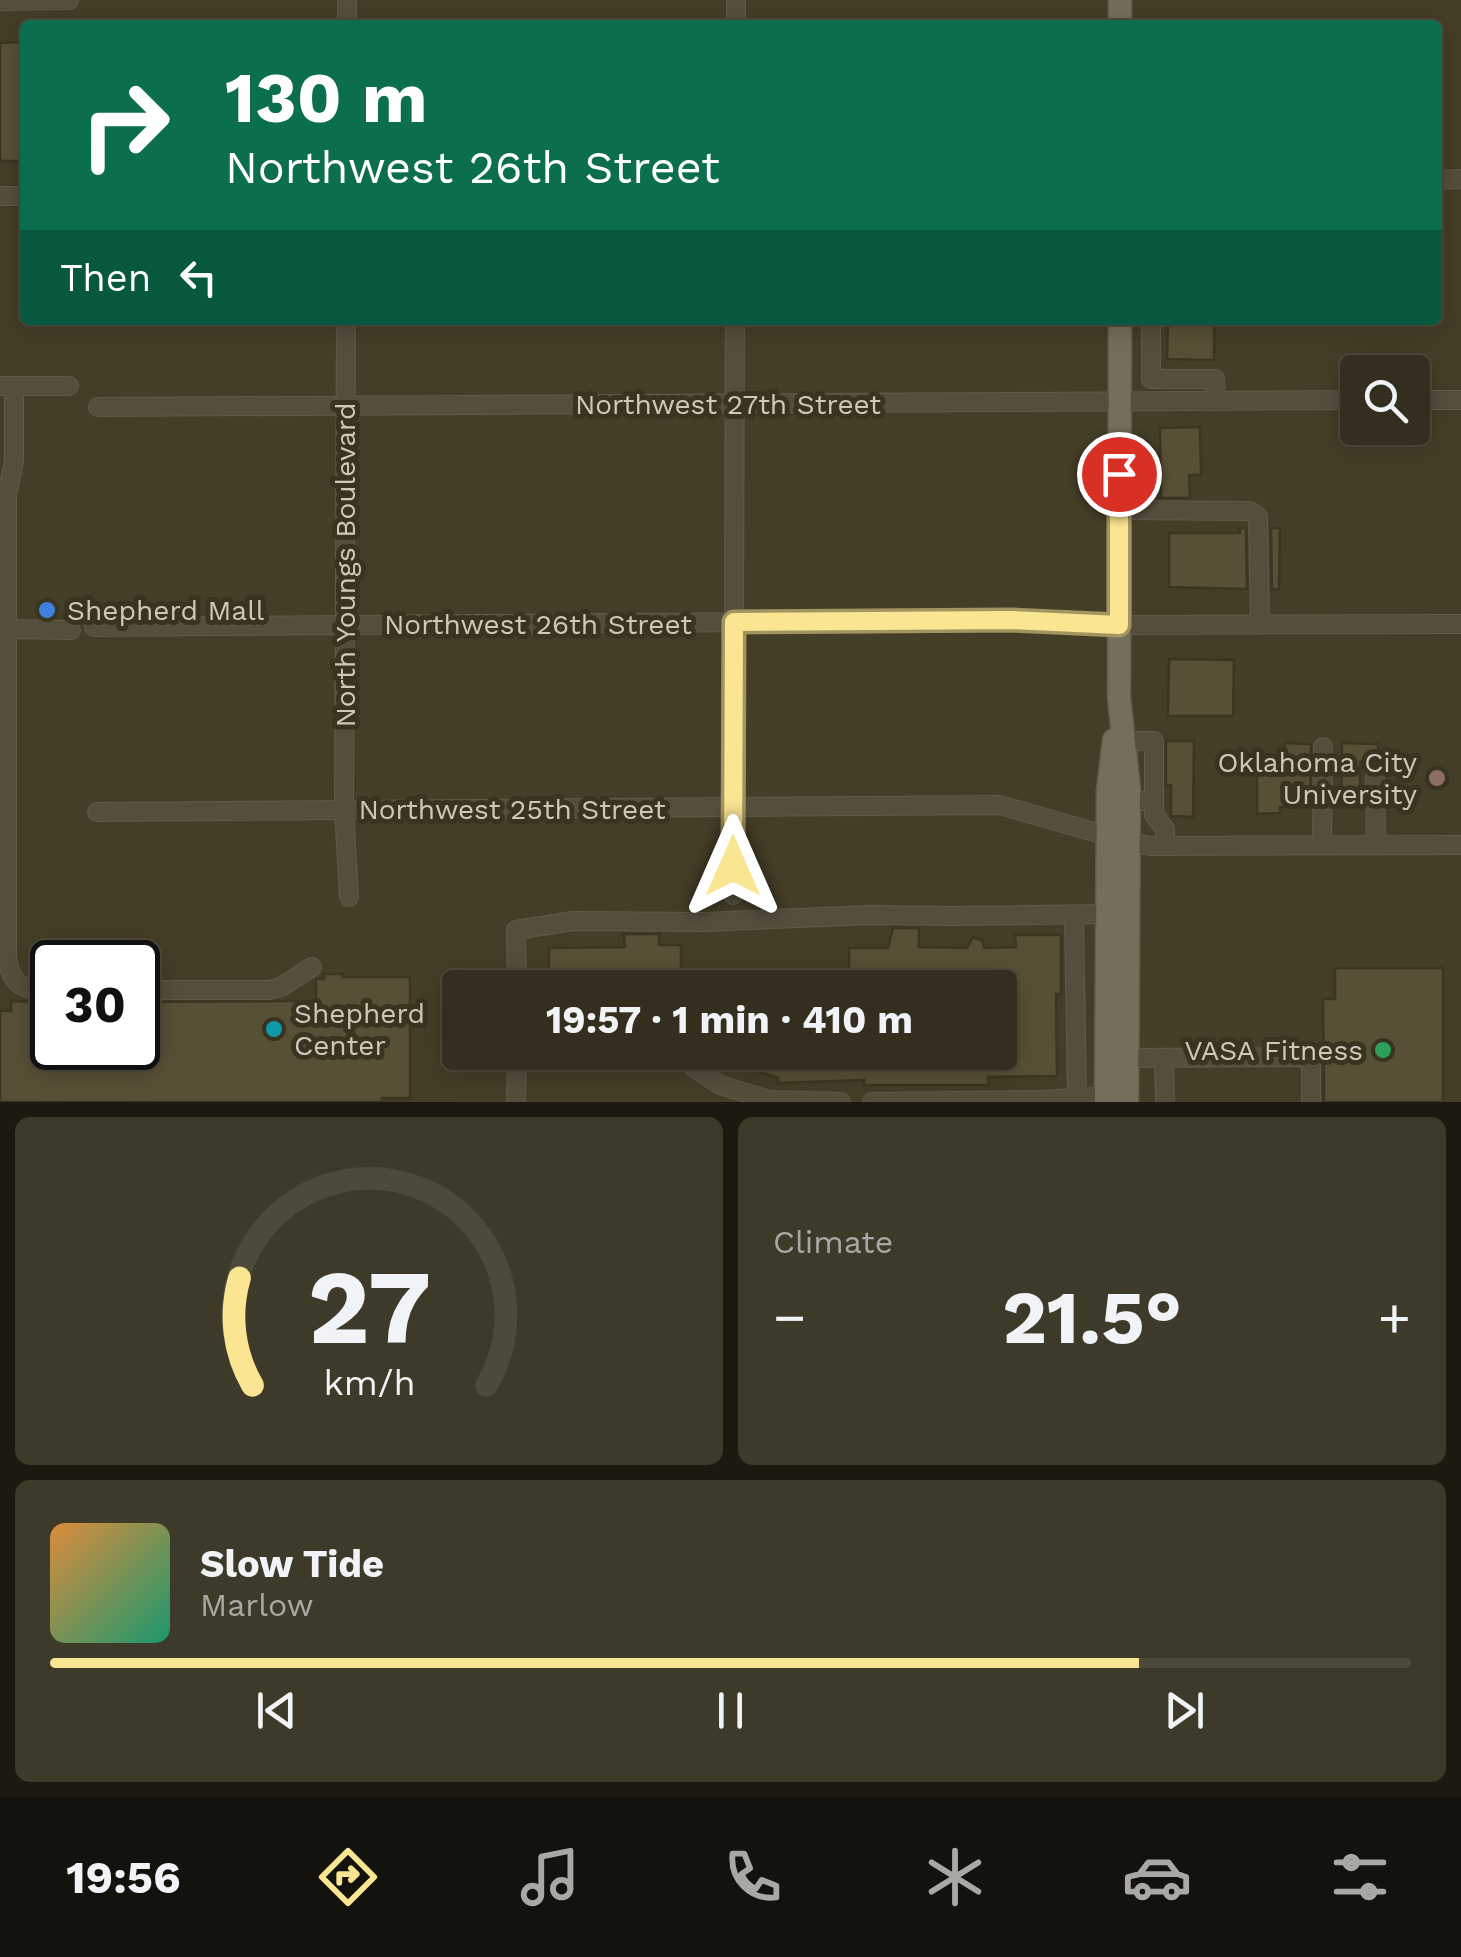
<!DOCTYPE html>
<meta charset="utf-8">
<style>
:root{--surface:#332e1d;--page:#3e3a2a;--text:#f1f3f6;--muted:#a9a8a4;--line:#4e4a3b;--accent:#fae592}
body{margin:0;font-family:"Work Sans",sans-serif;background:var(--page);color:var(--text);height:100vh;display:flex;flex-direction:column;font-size:38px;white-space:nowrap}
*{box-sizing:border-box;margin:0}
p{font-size:32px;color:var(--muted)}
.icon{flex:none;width:55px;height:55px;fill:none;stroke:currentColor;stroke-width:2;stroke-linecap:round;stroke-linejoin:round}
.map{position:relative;height:1102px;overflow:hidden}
.panel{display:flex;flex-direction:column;gap:15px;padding:15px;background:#1c1910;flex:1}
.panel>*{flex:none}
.guide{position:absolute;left:20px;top:20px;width:1422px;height:305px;border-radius:10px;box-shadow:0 5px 25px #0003,0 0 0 2px var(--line);background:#0b6e4f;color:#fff;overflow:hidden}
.controls{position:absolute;left:1340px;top:355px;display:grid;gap:20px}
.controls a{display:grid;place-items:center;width:90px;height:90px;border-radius:10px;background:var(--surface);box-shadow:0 5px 25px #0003,0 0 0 2px var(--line);font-size:50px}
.speed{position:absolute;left:30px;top:940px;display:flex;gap:20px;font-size:50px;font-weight:700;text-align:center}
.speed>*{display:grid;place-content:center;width:130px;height:130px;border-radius:50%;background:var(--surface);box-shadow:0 5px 25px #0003,0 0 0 2px var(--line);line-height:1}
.speed .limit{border:5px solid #111;border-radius:15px;background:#fff;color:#111}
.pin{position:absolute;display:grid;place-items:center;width:85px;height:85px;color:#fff;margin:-42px;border:5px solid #fff;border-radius:50%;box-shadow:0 2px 10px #0007}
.me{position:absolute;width:110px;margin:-55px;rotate:0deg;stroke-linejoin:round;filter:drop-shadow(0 0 8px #0008)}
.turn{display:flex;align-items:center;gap:35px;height:210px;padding:0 40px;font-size:45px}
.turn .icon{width:130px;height:130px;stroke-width:2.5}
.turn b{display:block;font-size:70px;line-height:85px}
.then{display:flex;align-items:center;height:95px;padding:0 40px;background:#0003;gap:20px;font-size:38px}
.big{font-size:75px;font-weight:700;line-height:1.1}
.panel .widget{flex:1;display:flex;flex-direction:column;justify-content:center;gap:15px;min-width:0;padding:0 35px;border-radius:15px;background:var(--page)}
.panel .dial{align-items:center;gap:0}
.dial svg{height:260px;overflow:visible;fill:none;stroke:var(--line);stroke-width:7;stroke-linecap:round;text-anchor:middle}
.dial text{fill:var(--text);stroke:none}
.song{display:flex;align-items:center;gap:30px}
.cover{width:120px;height:120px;border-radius:15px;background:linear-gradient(135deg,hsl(30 70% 55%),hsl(160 70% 35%))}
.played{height:10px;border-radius:5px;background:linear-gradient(90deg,var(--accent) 80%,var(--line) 80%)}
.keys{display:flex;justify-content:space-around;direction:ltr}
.heat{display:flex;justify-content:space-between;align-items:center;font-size:55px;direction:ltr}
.panel .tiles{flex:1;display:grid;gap:15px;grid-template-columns:1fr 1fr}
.widget:last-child{grid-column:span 2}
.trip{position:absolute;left:442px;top:970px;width:575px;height:100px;border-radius:10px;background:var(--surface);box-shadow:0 5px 25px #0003,0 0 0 2px var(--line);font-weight:700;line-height:100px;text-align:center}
.tabs{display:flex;height:160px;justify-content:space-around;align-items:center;background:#14120c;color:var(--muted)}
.tabs .icon{width:70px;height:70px}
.tabs .current{color:var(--accent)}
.tabs b{font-size:45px;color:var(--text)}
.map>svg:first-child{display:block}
</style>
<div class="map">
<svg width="1461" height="1102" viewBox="0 0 1461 1102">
<rect width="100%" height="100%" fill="#443d27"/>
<!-- building -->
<g fill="#585036" stroke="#3b3622" stroke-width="2.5">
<polygon points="25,42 25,161 0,161 0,43"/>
<polygon points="1168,320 1214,320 1214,360 1167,359"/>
<polygon points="1200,427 1201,475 1189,475 1190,498 1161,498 1160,428"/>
<polygon points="1240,528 1246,528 1247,589 1169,587 1169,533 1240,533"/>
<polygon points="1271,528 1280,528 1279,589 1272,589"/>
<polygon points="1169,659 1234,660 1233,716 1168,716"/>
<polygon points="1166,741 1194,741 1193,817 1171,816 1171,785 1166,785"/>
<polygon points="1285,743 1311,744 1310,808 1280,807 1280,813 1257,814 1257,771 1285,771"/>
<polygon points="1342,743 1378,744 1379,762 1360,762 1360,808 1341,808"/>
<polygon points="893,928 919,928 919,947 967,948 973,937 983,941 984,948 1016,947 1015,935 1061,935 1061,994 1056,994 1057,1076 988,1077 989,1085 864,1085 864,1080 778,1083 778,1078 706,1054 707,1052 1000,1052 1000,988 849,988 849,948 888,948"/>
<polygon points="624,934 659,934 659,945 681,945 681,988 549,988 549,948 625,947"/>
<polygon points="1335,968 1443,968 1443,1102 1324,1102 1323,999 1335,999"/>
<polygon points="324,974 343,974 343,977 410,977 410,1098 382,1098 382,1102 0,1102 0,1011 11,1011 11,1001 52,1002 52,1048 138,1048 138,1002 316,1001 316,979 324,979"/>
</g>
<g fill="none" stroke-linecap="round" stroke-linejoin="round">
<defs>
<g id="minor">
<polyline points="0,1 69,0"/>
<polyline points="347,25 347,0"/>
<polyline points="736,25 736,0"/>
<polyline points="1438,180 1461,179"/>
<polyline points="0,196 25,196"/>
<polyline points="346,320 344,810 349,897"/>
<polyline points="1151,320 1151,379 1215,379 1216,401"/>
<path d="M 0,386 L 14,386 L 14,461 L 7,496 L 7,957 C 11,988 25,990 52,990"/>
<polyline points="14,386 69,386"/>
<polyline points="1412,400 1461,400"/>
<polyline points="98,407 1358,400"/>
<polyline points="1119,510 1250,511 1258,517 1260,624"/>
<polyline points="94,627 1011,620 1119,625 1461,624"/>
<polyline points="7,629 71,630"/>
<polyline points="1124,741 1154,741 1154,801 1129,801"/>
<polyline points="1375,777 1376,845"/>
<polyline points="1154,801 1154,815 1165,829 1165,846"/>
<polyline points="97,812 1000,805 1129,842 1151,846 1461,845"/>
<polyline points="1322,845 1323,747"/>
<polyline points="733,895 735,320"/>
<polyline points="1074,915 1077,1099"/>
<polyline points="517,988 516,930 573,921 705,922 870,915 953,916 1108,914"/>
<polyline points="138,990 269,990 281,987 312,967"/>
<polyline points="1117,1058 1311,1057 1311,1102"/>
<polyline points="1164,1058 1165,1102"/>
<polyline points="693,1067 720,1085 769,1100 841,1102"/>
<polyline points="516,1102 517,1052"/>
<polyline points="872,1102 1041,1100 1116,1096"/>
</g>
<g id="major">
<polyline points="1120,0 1120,25"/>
<polyline points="1120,320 1119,697 1129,789 1127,1102"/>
<polyline points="1106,1102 1108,790 1114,740"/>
</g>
</defs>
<!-- minor casing -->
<use href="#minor" stroke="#605b48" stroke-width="20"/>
<!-- major casing -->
<use href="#major" stroke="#605b48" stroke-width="25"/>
<!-- minor -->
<use href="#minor" stroke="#544e3c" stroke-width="18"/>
<!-- major -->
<use href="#major" stroke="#746e5a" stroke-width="22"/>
</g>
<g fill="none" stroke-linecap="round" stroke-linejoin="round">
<defs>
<polyline id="route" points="733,866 734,622 1011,620 1119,625 1119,474"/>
</defs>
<!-- route casing -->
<use href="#route" stroke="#a2955f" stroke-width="25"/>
<!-- route -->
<use href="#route" stroke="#fae592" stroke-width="18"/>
</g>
<!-- markers -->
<circle fill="#3f7fe0" stroke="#393420" stroke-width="4" cx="47" cy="610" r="10"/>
<circle fill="#8d6e63" stroke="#393420" stroke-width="4" cx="1437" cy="778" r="10"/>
<circle fill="#0f9aa8" stroke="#393420" stroke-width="4" cx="274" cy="1029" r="10"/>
<circle fill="#2e9e5b" stroke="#393420" stroke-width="4" cx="1383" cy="1050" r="10"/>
<g text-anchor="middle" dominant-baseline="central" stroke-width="10" stroke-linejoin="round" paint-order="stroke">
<!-- street labels -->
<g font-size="28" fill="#cdc9b9" stroke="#393420">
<text x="728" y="404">Northwest 27th Street</text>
<text transform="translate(345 565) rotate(-90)">North Youngs Boulevard</text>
<text x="538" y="624">Northwest 26th Street</text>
<text x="512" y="809">Northwest 25th Street</text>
</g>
<!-- poi labels -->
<g font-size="28" fill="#cdc9b9" stroke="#393420" text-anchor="start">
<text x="67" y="610">Shepherd Mall</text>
<text x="1417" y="762" text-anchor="end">Oklahoma City<tspan x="1417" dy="32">University</tspan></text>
<text x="294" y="1013">Shepherd<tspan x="294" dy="32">Center</tspan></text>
<text x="1363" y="1050" text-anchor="end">VASA Fitness</text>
</g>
</g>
</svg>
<div class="controls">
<a><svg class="icon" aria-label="search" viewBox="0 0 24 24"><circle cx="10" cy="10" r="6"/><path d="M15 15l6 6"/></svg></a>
</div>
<div class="speed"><div class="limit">30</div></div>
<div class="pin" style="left:1119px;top:474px;background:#d93025"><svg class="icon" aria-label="arrive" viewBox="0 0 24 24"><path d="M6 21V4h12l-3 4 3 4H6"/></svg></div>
<svg class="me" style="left:733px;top:866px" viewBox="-20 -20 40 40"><path d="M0-17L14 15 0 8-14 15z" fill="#fae592" stroke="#fff" stroke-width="4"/></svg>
<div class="trip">19:57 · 1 min · 410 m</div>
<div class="guide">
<div class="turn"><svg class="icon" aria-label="right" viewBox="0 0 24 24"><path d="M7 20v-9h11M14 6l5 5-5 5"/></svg><div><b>130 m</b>Northwest 26th Street</div></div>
<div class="then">Then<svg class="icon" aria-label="left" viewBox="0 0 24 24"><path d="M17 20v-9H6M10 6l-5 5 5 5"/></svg></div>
</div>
</div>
<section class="panel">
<div class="tiles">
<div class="widget dial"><svg viewBox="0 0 100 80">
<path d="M14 69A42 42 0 1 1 86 69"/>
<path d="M14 69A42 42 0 0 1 10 36" stroke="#fae592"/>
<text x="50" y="56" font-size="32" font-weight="700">27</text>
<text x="50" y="72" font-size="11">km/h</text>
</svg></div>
<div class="widget"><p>Climate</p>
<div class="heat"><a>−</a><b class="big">21.5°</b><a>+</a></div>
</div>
<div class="widget">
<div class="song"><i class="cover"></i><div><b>Slow Tide</b><p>Marlow</p></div></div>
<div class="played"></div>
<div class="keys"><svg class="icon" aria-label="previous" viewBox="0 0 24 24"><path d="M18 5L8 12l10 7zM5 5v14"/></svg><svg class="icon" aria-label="pause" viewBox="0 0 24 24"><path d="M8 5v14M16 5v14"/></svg><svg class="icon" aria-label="next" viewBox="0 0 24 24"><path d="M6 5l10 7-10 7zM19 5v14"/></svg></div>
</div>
</div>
</section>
<nav class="tabs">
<b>19:56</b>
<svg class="icon current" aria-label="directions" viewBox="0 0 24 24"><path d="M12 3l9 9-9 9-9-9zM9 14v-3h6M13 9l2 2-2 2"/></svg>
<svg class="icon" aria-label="music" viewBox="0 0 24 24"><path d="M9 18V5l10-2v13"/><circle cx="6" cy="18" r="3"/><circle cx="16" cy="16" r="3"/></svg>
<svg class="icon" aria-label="phone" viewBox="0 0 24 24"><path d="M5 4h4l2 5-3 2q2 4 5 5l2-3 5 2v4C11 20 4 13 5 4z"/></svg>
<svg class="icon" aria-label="climate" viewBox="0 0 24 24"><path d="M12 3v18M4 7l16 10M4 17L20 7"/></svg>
<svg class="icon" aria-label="car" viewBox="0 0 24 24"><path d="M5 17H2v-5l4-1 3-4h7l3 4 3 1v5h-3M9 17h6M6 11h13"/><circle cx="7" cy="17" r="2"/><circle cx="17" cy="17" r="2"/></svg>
<svg class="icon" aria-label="filters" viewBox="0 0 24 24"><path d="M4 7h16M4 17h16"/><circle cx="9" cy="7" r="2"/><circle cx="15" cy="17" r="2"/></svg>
</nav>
